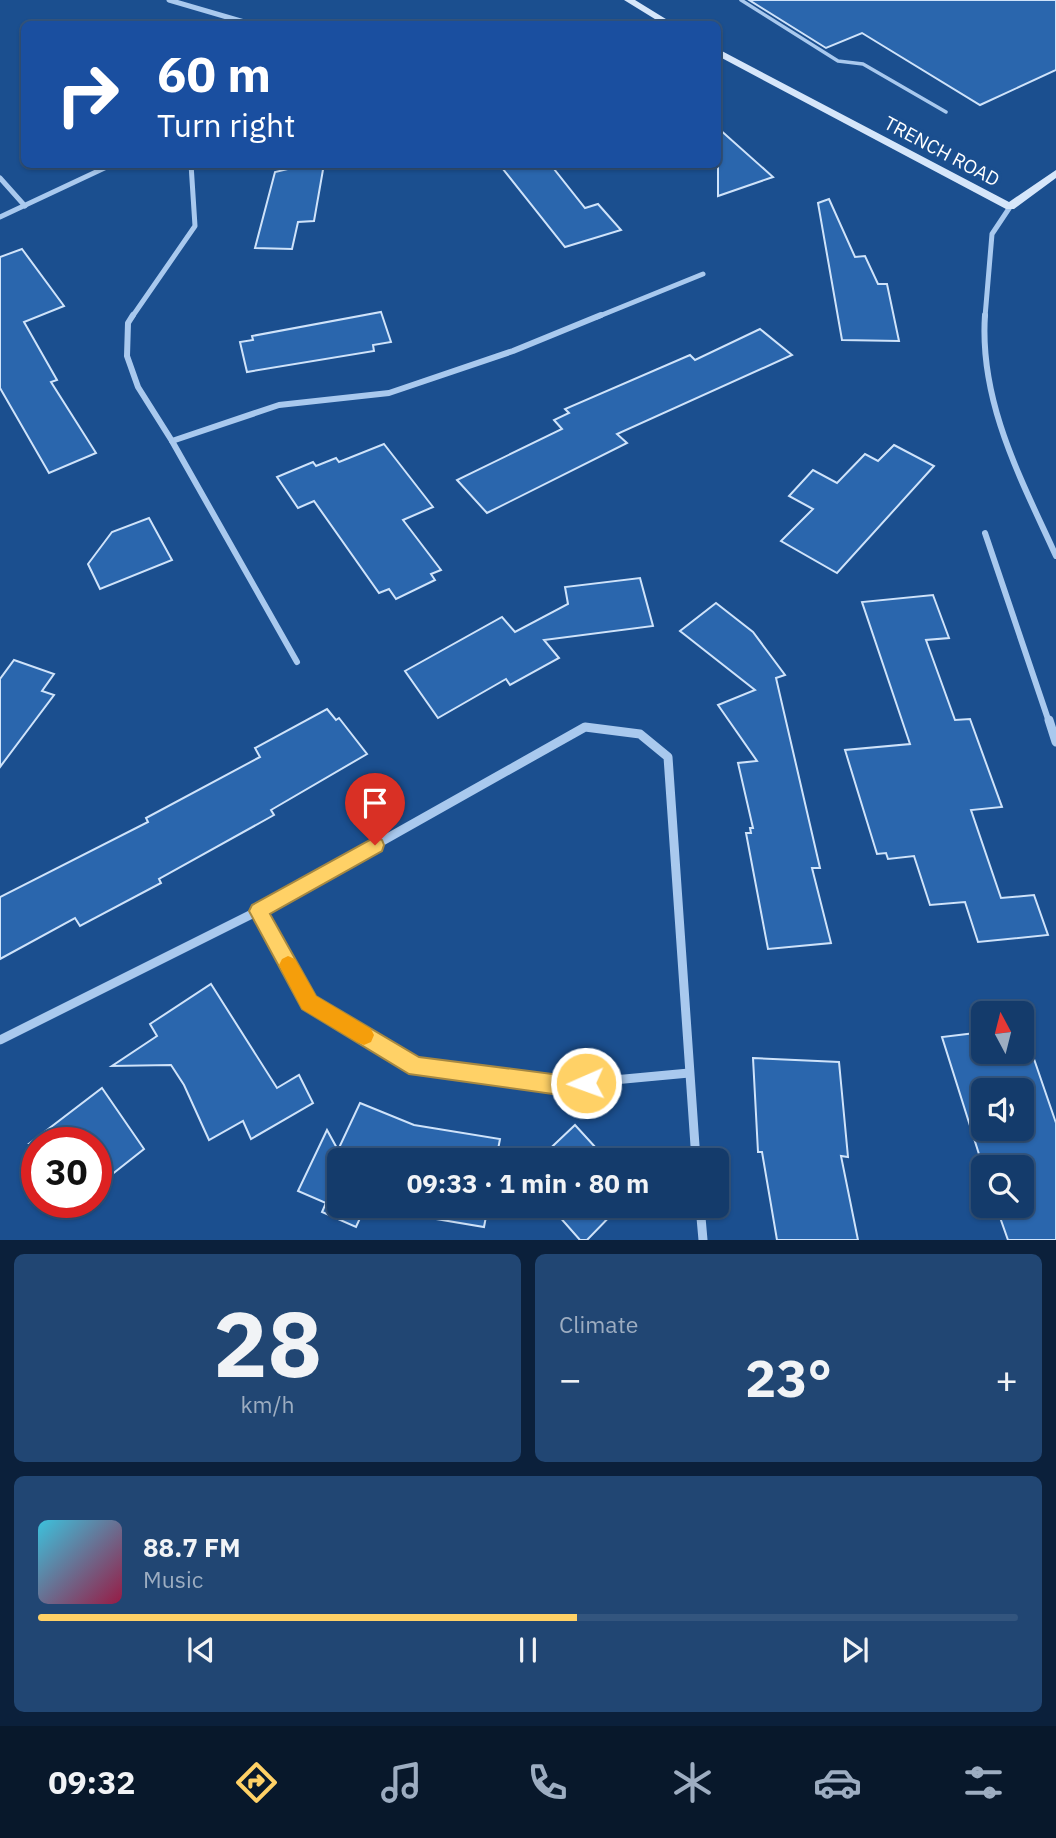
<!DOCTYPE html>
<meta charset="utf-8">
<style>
:root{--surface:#143b6b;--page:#214673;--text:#f1f3f6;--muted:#9dadc1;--line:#33557e;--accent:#ffd166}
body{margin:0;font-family:"IBM Plex Sans",sans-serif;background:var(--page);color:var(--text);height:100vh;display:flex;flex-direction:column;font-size:26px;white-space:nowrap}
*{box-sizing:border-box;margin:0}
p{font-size:23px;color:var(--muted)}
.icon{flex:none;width:38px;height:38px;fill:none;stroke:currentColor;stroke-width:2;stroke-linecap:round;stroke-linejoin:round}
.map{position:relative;height:1240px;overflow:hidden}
.drawer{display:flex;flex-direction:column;gap:14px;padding:14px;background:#0b203b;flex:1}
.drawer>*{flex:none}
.guide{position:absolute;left:21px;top:21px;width:700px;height:147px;border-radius:10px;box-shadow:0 2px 5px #0004,0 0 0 2px var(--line);background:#1a4fa0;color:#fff;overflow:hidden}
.needle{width:46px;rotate:353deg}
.fabs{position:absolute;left:971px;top:1001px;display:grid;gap:14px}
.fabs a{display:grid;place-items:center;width:63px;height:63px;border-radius:10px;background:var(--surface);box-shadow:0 2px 5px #0004,0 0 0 2px var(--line);font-size:35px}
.speed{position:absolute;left:21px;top:1127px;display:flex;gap:14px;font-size:35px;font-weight:700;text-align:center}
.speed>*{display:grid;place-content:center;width:91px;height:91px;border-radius:50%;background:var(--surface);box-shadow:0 2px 5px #0004,0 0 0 2px var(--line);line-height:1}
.speed .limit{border:10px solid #d22;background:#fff;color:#111}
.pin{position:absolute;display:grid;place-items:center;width:60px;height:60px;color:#fff;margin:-72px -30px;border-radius:50% 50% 50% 0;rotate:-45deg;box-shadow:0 0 7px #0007}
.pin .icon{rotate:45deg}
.me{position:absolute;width:77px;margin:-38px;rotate:268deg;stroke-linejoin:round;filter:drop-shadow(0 0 5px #0008)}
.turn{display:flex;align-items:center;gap:24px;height:147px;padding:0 21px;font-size:32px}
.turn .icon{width:91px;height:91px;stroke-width:2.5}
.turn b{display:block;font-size:49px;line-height:60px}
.big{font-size:52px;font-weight:700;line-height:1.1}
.drawer .card{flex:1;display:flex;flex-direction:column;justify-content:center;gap:10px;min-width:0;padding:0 24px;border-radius:10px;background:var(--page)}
.drawer .dial{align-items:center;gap:0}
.dial b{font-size:91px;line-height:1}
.song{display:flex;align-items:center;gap:21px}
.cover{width:84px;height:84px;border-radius:10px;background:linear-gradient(135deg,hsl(190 70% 55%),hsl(340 70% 35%))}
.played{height:7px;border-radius:4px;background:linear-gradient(90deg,var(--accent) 55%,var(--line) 55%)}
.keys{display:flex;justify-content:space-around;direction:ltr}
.heat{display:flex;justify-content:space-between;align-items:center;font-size:38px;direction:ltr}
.drawer .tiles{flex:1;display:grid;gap:14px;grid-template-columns:1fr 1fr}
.card:last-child{grid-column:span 2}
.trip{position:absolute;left:327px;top:1148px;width:402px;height:70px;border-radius:10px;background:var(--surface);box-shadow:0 2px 5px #0004,0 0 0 2px var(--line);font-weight:700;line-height:70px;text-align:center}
.dock{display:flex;height:112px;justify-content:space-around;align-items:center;background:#08182b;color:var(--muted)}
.dock .icon{width:49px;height:49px}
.dock .current{color:var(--accent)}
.dock b{font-size:32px;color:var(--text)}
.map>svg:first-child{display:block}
</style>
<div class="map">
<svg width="1056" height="1240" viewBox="0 0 1056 1240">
<rect width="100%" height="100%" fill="#1b4f8f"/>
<!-- building -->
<g fill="#2a66ad" stroke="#cfe3fa" stroke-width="2" fill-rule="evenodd">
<polygon points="749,0 1056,0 1056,70 980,105 862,33 826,48"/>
<polygon points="718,128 773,177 718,196"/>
<polygon points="309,164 324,164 314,221 298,222 292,249 255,248 275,172"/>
<polygon points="499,164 550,164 585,208 598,204 621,230 565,247"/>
<polygon points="829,199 855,257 865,256 878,284 887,284 899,341 842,340 818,203"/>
<polygon points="22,249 64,306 24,322 57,380 51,382 96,453 49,473 0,388 0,257"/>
<polygon points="381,312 391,342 373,345 374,351 247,372 240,342 253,340 252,336"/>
<polygon points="760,329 792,355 617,434 627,443 487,513 457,480 562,429 554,420 569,413 565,409 690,355 695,360"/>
<polygon points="384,444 433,507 403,520 441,570 431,574 435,580 396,599 389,589 379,593 314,501 298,508 277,477 313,462 316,466 336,458 339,462"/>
<polygon points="894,445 934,466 837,573 781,541 813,509 789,496 813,470 837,483 865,454 878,461"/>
<polygon points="149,518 172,560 100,589 88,564 112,532"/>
<polygon points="640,578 653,626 544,640 559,658 510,685 506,679 438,718 405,671 502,617 515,632 568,604 565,587"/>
<polygon points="933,595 949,638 926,640 955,720 970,719 1002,807 971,810 1001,898 1034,895 1048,935 978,942 965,902 930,905 914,856 888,859 886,853 877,854 845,750 910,744 862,602"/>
<polygon points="716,603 753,632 785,675 776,678 820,868 812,868 831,943 768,949 746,833 751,833 750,828 753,828 738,763 757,761 718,705 755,690 680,631"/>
<polygon points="14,660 54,674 42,691 54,695 0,767 0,679"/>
<polygon points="327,709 336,720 339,718 367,754 271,810 274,815 159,879 161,883 80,926 75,918 0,959 0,897 148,822 146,818 260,757 255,748"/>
<polygon points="211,984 277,1088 299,1075 313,1103 251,1139 243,1121 209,1140 184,1085 171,1065 112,1066 157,1036 150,1024"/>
<path d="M 1023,1027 L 1056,1123 L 1056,1240 L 1008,1240 L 996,1206 L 1022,1206 L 1022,1167 L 984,1167 L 984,1170 L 942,1037 L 984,1032 L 984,1052 L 1022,1052 ZM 984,1090 L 1022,1090 L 1022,1129 L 984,1129 Z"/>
<polygon points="753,1058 839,1062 848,1157 841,1156 858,1240 777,1240 762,1152 758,1152"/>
<polygon points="102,1088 144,1149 96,1187 96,1143 30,1143"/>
<polygon points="360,1103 414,1125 500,1139 496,1160 340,1160 340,1206 488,1206 484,1227 365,1207 356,1227 322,1212 326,1203 298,1191 327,1130 338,1150"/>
<polygon points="575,1125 607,1160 538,1160"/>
<polygon points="550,1206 620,1206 587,1240 580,1240"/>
</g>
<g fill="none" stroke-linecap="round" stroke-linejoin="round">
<!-- lane -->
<polyline stroke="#a9c9ee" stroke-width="3.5" points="741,0 838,61 863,64 946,112"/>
<!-- street-far2 -->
<g stroke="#a9c9ee" stroke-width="5">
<polyline points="169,0 251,24"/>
<polyline points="0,178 25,206"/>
<polyline points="0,217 113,164"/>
<polyline points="132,317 195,226 191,164"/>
<polyline points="597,317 703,274"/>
<polyline points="985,317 992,234 1010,207"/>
</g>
<!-- street-far1 -->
<g stroke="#a9c9ee" stroke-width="6">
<polyline points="133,315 128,323 127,356 138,387 172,441 297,662"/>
<path d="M 985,315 C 979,402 1021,479 1056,556"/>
<polyline points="172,441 279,405 389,393 513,351 601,315"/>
<polyline points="985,533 1049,722"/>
</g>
<!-- street -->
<g stroke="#a9c9ee" stroke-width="9">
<polyline points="1049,720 1056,742"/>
<polyline points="258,911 309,1002 416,1067 560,1085 689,1073"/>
<polyline points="0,1040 258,911 585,727 640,734 668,757 696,1160"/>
<polyline points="700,1206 703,1240"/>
</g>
<!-- secondary -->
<g fill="#d6e6fa" fill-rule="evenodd">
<polygon points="624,0 635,0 674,24 663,24"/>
<polygon points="718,49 1009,202 1056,170 1056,178 1014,209 1006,209 718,56"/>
</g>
</g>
<!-- route -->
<polygon fill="#ffd166" stroke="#a68842" stroke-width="2" points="375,837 382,840 384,845 382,851 270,914 316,996 419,1057 560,1075 586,1073 593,1075 596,1083 593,1090 560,1095 409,1074 302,1009 249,911 252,905"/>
<!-- slow -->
<polygon fill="#f59e0b" points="288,956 295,959 316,996 371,1029 374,1035 371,1042 364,1045 357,1042 302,1009 279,965 282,959"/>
<g text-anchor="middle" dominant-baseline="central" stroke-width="7" stroke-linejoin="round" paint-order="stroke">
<!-- far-street labels -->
<g font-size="19" fill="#fff" stroke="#1b4f8f">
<text transform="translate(942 151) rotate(28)">TRENCH ROAD</text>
</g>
</g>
</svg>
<div class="fabs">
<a><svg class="needle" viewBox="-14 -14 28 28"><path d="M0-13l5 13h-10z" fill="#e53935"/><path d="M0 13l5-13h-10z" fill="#9dadc1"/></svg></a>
<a><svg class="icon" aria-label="sound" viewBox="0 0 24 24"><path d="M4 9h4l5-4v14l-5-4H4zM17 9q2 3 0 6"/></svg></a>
<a><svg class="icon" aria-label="search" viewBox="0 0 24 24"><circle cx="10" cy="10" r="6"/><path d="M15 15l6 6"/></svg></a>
</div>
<div class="speed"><div class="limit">30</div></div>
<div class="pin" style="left:375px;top:845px;background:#d93025"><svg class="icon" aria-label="arrive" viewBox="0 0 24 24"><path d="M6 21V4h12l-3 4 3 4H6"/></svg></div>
<svg class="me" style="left:586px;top:1083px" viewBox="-20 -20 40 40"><circle r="17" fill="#ffd166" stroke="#fff" stroke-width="3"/><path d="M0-11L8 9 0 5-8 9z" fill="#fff"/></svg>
<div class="trip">09:33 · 1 min · 80 m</div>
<div class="guide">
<div class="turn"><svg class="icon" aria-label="right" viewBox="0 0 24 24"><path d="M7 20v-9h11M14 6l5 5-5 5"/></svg><div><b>60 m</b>Turn right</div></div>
</div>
</div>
<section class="drawer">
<div class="tiles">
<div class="card dial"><b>28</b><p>km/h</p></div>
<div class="card"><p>Climate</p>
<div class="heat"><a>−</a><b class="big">23°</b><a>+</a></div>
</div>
<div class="card">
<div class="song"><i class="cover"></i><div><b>88.7 FM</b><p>Music</p></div></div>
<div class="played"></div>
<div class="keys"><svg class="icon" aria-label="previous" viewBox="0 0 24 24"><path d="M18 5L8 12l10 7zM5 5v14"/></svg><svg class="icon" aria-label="pause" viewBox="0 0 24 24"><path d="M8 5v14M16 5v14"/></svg><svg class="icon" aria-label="next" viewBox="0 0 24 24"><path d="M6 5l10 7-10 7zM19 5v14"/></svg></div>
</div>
</div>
</section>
<nav class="dock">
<b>09:32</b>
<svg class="icon current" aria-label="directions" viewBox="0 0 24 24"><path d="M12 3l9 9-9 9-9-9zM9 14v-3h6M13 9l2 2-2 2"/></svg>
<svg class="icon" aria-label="music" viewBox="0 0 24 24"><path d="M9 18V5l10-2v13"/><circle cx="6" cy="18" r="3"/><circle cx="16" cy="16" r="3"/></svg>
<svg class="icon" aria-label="phone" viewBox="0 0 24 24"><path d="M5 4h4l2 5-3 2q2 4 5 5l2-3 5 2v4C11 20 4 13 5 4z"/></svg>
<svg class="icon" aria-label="climate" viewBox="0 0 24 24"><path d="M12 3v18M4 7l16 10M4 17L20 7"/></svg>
<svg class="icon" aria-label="car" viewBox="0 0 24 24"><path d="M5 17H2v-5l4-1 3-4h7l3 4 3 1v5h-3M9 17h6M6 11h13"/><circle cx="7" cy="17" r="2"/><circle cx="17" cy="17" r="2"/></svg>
<svg class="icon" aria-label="filters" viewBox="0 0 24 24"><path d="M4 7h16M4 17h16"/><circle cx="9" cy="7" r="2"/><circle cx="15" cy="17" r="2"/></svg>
</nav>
